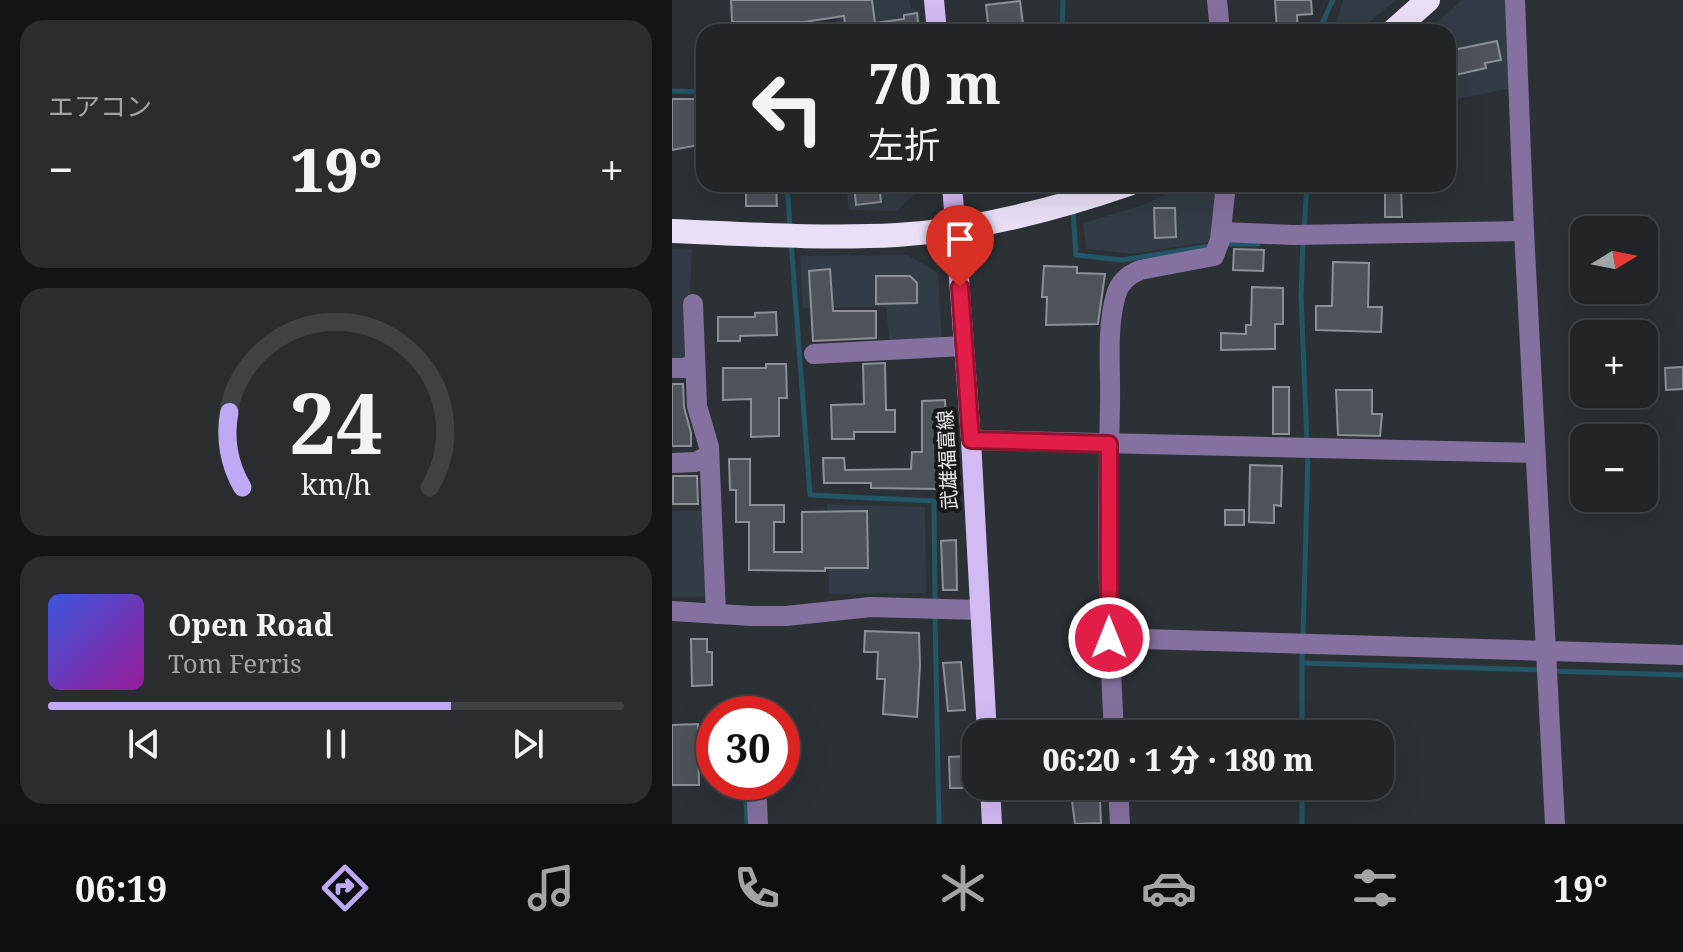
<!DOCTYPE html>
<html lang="ja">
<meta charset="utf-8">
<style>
:root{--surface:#212528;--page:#292d30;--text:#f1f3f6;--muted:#a2a5a8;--line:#3e4245;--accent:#bea9f5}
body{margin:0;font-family:"Noto Serif","Noto Sans JP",serif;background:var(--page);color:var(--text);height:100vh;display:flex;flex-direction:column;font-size:30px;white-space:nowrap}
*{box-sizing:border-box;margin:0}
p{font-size:26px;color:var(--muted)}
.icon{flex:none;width:44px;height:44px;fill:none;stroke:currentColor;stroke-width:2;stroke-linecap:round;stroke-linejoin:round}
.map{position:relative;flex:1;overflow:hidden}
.drawer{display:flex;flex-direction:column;gap:20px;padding:20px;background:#121416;width:672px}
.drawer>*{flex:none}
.banner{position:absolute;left:24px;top:24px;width:760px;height:168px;border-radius:24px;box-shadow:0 8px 32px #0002,0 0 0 2px var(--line);background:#212528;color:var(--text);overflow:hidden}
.needle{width:52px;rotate:80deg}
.controls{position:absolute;left:898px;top:216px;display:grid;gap:16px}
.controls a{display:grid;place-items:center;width:88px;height:88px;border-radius:16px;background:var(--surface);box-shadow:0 8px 32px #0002,0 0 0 2px var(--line);font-size:40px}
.speed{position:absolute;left:24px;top:696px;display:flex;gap:16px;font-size:40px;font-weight:700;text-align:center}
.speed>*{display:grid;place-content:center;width:104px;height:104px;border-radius:50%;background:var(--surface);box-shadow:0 8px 32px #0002,0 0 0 2px var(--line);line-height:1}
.speed .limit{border:12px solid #d22;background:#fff;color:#111}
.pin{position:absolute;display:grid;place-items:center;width:68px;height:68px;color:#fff;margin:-82px -34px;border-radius:50% 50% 50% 0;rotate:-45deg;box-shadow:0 0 8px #0007}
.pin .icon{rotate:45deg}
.me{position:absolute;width:88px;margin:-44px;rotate:0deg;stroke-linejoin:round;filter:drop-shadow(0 0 6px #0008)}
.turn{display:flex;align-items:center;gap:28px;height:168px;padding:0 40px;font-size:36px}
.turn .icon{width:104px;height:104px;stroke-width:2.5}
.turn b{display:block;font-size:56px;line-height:68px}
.big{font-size:60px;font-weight:800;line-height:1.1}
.drawer .widget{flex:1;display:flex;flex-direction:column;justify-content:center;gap:12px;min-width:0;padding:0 28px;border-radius:24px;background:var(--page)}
.drawer .dial{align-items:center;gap:0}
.dial svg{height:208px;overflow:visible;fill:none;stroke:var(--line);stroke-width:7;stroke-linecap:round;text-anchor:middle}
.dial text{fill:var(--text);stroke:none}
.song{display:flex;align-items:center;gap:24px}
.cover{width:96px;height:96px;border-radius:12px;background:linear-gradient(135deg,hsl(230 70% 55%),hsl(300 70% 35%))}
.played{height:8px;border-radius:4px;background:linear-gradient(90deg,var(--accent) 70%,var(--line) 70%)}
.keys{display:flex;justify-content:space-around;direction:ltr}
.heat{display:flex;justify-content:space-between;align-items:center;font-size:44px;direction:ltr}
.trip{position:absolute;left:290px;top:720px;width:432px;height:80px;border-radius:24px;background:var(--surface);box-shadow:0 8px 32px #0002,0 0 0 2px var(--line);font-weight:800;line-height:80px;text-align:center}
.tab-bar{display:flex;height:128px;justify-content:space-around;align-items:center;background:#0d0f10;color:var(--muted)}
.tab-bar .icon{width:56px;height:56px}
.tab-bar .current{color:var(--accent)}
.tab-bar b{font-size:36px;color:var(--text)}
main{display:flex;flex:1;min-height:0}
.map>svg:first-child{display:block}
</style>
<main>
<section class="drawer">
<div class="widget"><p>エアコン</p>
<div class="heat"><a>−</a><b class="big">19°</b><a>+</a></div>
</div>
<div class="widget dial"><svg viewBox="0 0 100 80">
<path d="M14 69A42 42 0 1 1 86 69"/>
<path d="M14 69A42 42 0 0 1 9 40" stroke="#bea9f5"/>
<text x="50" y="56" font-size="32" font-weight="700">24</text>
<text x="50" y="72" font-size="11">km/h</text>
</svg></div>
<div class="widget">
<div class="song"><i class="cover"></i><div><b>Open Road</b><p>Tom Ferris</p></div></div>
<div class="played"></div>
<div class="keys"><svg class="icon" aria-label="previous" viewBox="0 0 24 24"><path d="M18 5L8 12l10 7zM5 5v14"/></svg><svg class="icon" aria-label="pause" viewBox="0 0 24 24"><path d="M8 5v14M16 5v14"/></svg><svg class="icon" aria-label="next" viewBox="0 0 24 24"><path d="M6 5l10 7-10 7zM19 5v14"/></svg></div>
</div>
</section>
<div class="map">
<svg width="1011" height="824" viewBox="0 0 1011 824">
<rect width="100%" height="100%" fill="#2c3136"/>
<!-- built -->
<g fill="#333b46">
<polygon points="162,0 237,0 239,8 247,10 249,32 166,32"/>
<polygon points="671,0 724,0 685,32 661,32"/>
<polygon points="790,0 837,0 840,88 776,101 776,32 755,32"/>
<polygon points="174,184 252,184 225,211 177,210"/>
<polygon points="518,184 544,184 539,241 462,254 414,249 411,223 468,206"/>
<polygon points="0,249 20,250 15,361 0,361"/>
<polygon points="236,255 266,273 270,342 218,347 214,307 131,308 128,256"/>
<polygon points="155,504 253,507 254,593 157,594"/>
<polygon points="47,510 52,596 0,597 0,511"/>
</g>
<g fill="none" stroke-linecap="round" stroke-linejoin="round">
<!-- stream -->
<g stroke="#225666" stroke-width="5">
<polyline points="390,32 391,0"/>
<polyline points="646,32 661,0"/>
<polyline points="0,91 32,92"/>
<polyline points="115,184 118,227"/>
<polyline points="401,209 404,255 450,260 538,246"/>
<polyline points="632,231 635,184"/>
<polyline points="119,241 138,495 262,501 263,605"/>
<polyline points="631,241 629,296 635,443"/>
<polyline points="552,244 586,244"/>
<polyline points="263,615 267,824"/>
<polyline points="631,639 636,453"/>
<polyline points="630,663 869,670"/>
<polyline points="879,671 1011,675"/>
<polyline points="630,734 630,649"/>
<polyline points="73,782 75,824"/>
<polyline points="630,786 630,824"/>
</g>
</g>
<!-- building -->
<g fill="#4e5359" stroke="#8b9097" stroke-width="2">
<polygon points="59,0 200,0 203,23 232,19 232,15 245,13 247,32 201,32 201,29 174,32 172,16 132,22 60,22"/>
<polygon points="603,0 639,0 640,14 625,15 626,32 605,32"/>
<polygon points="348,1 352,32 317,32 314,5"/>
<polygon points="825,41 829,60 813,63 814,68 779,76 776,51"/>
<polygon points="0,99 32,99 32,144 0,150"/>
<polygon points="104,184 105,206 74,206 74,185"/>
<polygon points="182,184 207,184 209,202 184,205"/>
<polygon points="713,184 729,184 730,217 713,217"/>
<polygon points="482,208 503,208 504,237 483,238"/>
<polygon points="562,249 592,250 591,271 561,270"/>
<polygon points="661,262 697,263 696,307 710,307 709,332 644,330 644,306 660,306"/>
<polygon points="372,266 405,267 405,273 433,274 426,324 374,325 375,297 370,297"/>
<polygon points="158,269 161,311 204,311 204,338 141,341 137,271"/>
<polygon points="204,276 238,276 245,283 245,303 204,304"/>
<polygon points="580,287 611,288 611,324 603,324 603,349 549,350 549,333 574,334 574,325 579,325"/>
<polygon points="104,312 105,335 68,336 68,341 46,341 46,317 83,317 83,313"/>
<polygon points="213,363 214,410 223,410 223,432 182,432 182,439 160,439 159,405 192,404 191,364"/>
<polygon points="94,364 114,364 115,398 107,398 107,436 79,437 79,399 51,400 51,368 94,368"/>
<polygon points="1011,367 1011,389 994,390 993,368"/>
<polygon points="0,384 11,384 12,407 19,433 19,446 0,446"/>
<rect x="601" y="387" width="16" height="47"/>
<polygon points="664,390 700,390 700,414 710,414 708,436 666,435"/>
<polygon points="273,400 274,435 270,435 267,489 199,488 199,483 152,483 151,458 172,458 173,470 239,469 240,452 250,452 250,401"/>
<polygon points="57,459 78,459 78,505 112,505 112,522 102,522 102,552 130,552 130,512 195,511 196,568 153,568 153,571 77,570 77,522 64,522 64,490 58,490"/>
<polygon points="578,465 610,466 609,506 602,505 602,523 577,522"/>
<polygon points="1,476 25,476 26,504 1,504"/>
<rect x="553" y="510" width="19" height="15"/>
<polygon points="284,540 285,590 271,590 269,541"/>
<polygon points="193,631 247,633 248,665 245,717 211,714 213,679 205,679 206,652 192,652"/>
<polygon points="19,639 35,639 35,652 40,652 40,685 20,686"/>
<polygon points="289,662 293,710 276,711 271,663"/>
<polygon points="26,724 27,785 0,785 0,725"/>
<polygon points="297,756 298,788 278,788 277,757"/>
<polygon points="398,786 420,786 421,801 428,801 429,823 403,824"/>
</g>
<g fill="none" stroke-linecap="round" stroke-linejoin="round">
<!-- minor -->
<g stroke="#85719f" stroke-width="20">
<polyline points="545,0 548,32"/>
<polyline points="843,0 852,231 883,824"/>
<polyline points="549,232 621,235 852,231"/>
<polyline points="21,304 25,406 37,447 44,614"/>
<polyline points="142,354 291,346"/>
<polyline points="0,368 12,368 23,363"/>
<polyline points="299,440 863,453"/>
<polyline points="0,463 24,462 37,455"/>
<polyline points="0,611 80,616 114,616 199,607 307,610"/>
<polyline points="437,638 1011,655"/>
<path d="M 442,734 C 436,624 435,515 438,405 C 439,370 434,329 444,295 C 447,283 456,275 468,270 L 542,256 L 548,240 L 554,184"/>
<polyline points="84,782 86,824"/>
<polyline points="446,786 448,824"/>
</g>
<!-- major -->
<g stroke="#d2baf3" stroke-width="20">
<polyline points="262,0 265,32"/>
<polyline points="280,184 299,440 315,734"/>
<polyline points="318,786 320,824"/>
</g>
<!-- highway -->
<g stroke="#e9e0f7" stroke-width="24">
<polyline points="720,32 756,0"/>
<path d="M 0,231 C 75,234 151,239 225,235 C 305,230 382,210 457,184"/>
</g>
</g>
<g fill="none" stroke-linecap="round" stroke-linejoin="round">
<defs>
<polyline id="route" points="288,287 299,440 437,444 437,638"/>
</defs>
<!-- route casing -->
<use href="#route" stroke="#92132f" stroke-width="20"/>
<!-- route -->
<use href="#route" stroke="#e11d48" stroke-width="14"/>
</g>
<g text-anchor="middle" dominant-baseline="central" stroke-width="8" stroke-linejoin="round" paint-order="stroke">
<!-- street labels -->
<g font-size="20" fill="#ebedf1" stroke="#17191b">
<text transform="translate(275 460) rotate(-93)">武雄福富線</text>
</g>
</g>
</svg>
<div class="controls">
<a><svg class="needle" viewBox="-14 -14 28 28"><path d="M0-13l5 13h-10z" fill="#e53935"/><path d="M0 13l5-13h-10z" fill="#a2a5a8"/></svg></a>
<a>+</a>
<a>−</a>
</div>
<div class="speed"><div class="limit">30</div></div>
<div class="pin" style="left:288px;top:287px;background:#d93025"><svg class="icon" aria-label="arrive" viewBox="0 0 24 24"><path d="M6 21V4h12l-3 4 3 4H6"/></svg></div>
<svg class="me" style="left:437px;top:638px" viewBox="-20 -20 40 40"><circle r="17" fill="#e11d48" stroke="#fff" stroke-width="3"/><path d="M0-11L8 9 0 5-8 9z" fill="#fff"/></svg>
<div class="trip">06:20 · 1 分 · 180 m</div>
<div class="banner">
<div class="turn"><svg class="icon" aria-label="left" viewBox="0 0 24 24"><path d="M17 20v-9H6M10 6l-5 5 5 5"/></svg><div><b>70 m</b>左折</div></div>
</div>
</div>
</main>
<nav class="tab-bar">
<b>06:19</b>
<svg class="icon current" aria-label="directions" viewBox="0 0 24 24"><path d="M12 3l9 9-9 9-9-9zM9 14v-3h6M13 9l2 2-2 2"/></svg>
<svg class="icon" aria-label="music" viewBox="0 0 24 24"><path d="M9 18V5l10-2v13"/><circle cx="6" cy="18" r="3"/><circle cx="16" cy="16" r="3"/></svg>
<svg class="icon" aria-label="phone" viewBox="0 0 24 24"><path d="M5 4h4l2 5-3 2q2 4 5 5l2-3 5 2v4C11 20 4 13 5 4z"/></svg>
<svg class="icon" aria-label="climate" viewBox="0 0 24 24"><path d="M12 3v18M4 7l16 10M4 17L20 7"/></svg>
<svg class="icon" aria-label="car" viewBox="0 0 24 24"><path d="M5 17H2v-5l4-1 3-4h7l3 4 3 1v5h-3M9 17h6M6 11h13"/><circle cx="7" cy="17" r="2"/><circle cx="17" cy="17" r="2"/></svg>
<svg class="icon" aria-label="filters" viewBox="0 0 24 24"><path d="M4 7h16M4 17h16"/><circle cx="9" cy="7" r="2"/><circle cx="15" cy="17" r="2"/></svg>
<b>19°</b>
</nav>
